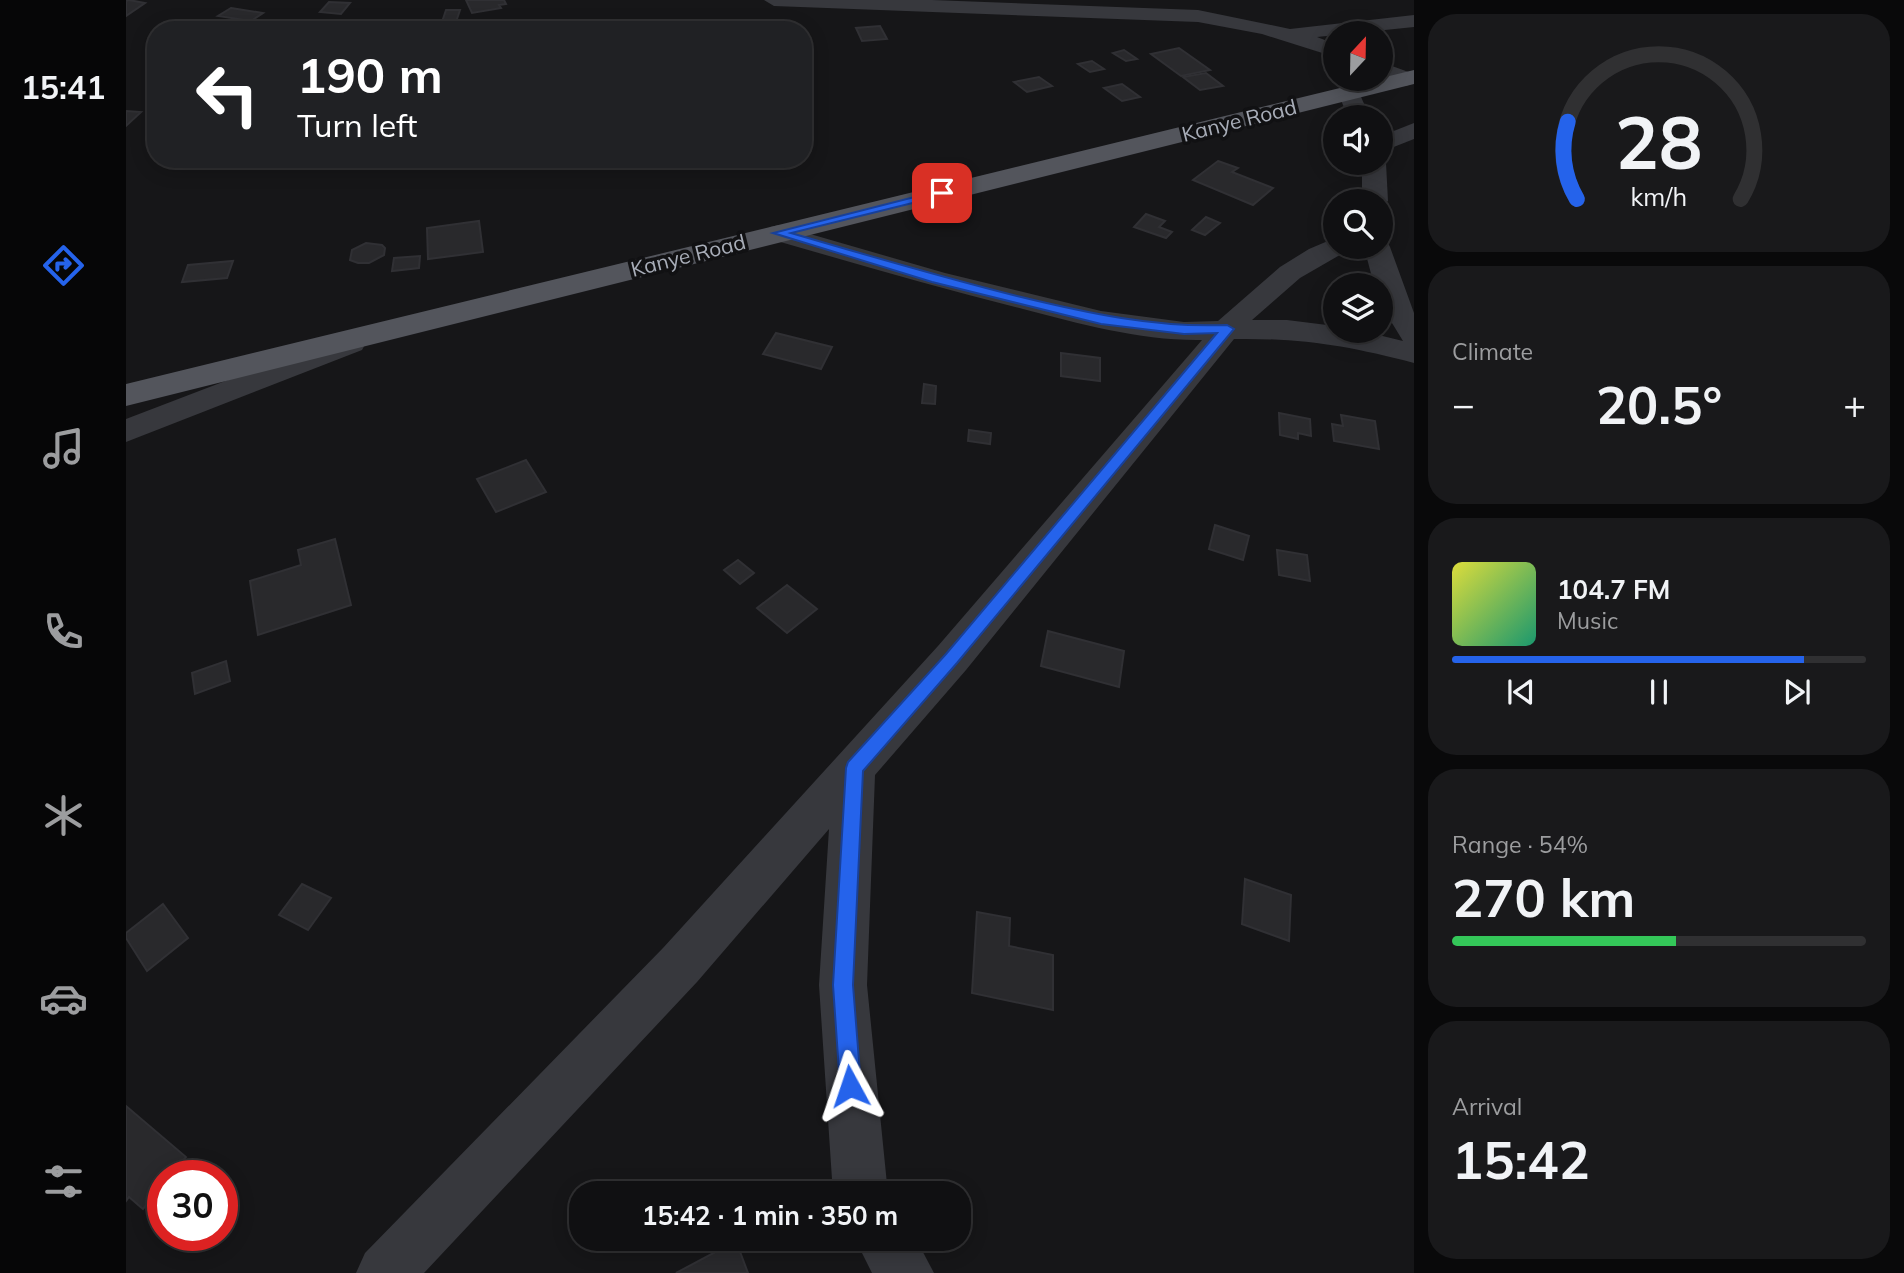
<!DOCTYPE html>
<meta charset="utf-8">
<style>
:root{--surface:#101012;--page:#19191b;--text:#f1f3f6;--muted:#9c9d9f;--line:#303032;--accent:#2563eb}
body{margin:0;font-family:Mulish,sans-serif;background:var(--page);color:var(--text);height:100vh;display:flex;flex-direction:column;font-size:26px;white-space:nowrap}
*{box-sizing:border-box;margin:0}
p{font-size:23px;color:var(--muted)}
.icon{flex:none;width:38px;height:38px;fill:none;stroke:currentColor;stroke-width:2;stroke-linecap:round;stroke-linejoin:round}
.map{position:relative;flex:1;overflow:hidden}
.side{display:flex;flex-direction:column;gap:14px;padding:14px;background:#09090a;width:490px}
.side>*{flex:none}
.guide{position:absolute;left:21px;top:21px;width:665px;height:147px;border-radius:28px;box-shadow:0 4px 18px #0003,0 0 0 2px var(--line);background:#202124;color:#fff;overflow:hidden}
.needle{width:46px;rotate:22deg}
.tools{position:absolute;left:1197px;top:21px;display:grid;gap:14px}
.tools a{display:grid;place-items:center;width:70px;height:70px;border-radius:50%;background:var(--surface);box-shadow:0 4px 18px #0003,0 0 0 2px var(--line);font-size:35px}
.speed{position:absolute;left:21px;top:1160px;display:flex;gap:14px;font-size:35px;font-weight:700;text-align:center}
.speed>*{display:grid;place-content:center;width:91px;height:91px;border-radius:50%;background:var(--surface);box-shadow:0 4px 18px #0003,0 0 0 2px var(--line);line-height:1}
.speed .limit{border:10px solid #d22;background:#fff;color:#111}
.pin{position:absolute;display:grid;place-items:center;width:60px;height:60px;color:#fff;margin:-30px;border-radius:14px;box-shadow:0 4px 10px #0006}
.me{position:absolute;width:77px;margin:-38px;rotate:355deg;stroke-linejoin:round;filter:drop-shadow(0 0 5px #0008)}
.turn{display:flex;align-items:center;gap:24px;height:147px;padding:0 35px;font-size:32px}
.turn .icon{width:91px;height:91px;stroke-width:2.5}
.turn b{display:block;font-size:49px;line-height:60px}
.big{font-size:52px;font-weight:700;line-height:1.1}
.side .widget{flex:1;display:flex;flex-direction:column;justify-content:center;gap:10px;min-width:0;padding:0 24px;border-radius:28px;background:var(--page)}
.side .dial{align-items:center;gap:0}
.dial svg{height:182px;overflow:visible;fill:none;stroke:var(--line);stroke-width:7;stroke-linecap:round;text-anchor:middle}
.dial text{fill:var(--text);stroke:none}
.song{display:flex;align-items:center;gap:21px}
.cover{width:84px;height:84px;border-radius:10px;background:linear-gradient(135deg,hsl(60 70% 55%),hsl(160 70% 35%))}
.played{height:7px;border-radius:4px;background:linear-gradient(90deg,var(--accent) 85%,var(--line) 85%)}
.keys{display:flex;justify-content:space-around;direction:ltr}
.heat{display:flex;justify-content:space-between;align-items:center;font-size:38px;direction:ltr}
.charge{height:10px;border-radius:5px;background:linear-gradient(90deg,#34c759 54%,var(--line) 0)}
.trip{position:absolute;left:443px;top:1181px;width:402px;height:70px;border-radius:28px;background:var(--surface);box-shadow:0 4px 18px #0003,0 0 0 2px var(--line);font-weight:700;line-height:70px;text-align:center}
main{display:flex;flex:1;min-height:0}
.dock{display:flex;flex-direction:column;width:126px;justify-content:space-around;align-items:center;background:#060607;color:var(--muted)}
.dock .icon{width:49px;height:49px}
.dock .on{color:var(--accent)}
.dock b{font-size:32px;color:var(--text)}
.map>svg:first-child{display:block}
</style>
<main>
<nav class="dock">
<b>15:41</b>
<svg class="icon on" aria-label="directions" viewBox="0 0 24 24"><path d="M12 3l9 9-9 9-9-9zM9 14v-3h6M13 9l2 2-2 2"/></svg>
<svg class="icon" aria-label="music" viewBox="0 0 24 24"><path d="M9 18V5l10-2v13"/><circle cx="6" cy="18" r="3"/><circle cx="16" cy="16" r="3"/></svg>
<svg class="icon" aria-label="phone" viewBox="0 0 24 24"><path d="M5 4h4l2 5-3 2q2 4 5 5l2-3 5 2v4C11 20 4 13 5 4z"/></svg>
<svg class="icon" aria-label="climate" viewBox="0 0 24 24"><path d="M12 3v18M4 7l16 10M4 17L20 7"/></svg>
<svg class="icon" aria-label="car" viewBox="0 0 24 24"><path d="M5 17H2v-5l4-1 3-4h7l3 4 3 1v5h-3M9 17h6M6 11h13"/><circle cx="7" cy="17" r="2"/><circle cx="17" cy="17" r="2"/></svg>
<svg class="icon" aria-label="filters" viewBox="0 0 24 24"><path d="M4 7h16M4 17h16"/><circle cx="9" cy="7" r="2"/><circle cx="15" cy="17" r="2"/></svg>
</nav>
<div class="map">
<svg width="1288" height="1273" viewBox="0 0 1288 1273">
<rect width="100%" height="100%" fill="#161618"/>
<!-- building -->
<g fill="#29292c" stroke="#303034" stroke-width="2">
<polygon points="3,0 19,3 0,16 0,1"/>
<polygon points="340,0 378,0 380,4 373,5 375,8 346,13"/>
<polygon points="203,2 224,3 215,14 194,12"/>
<polygon points="105,8 137,13 125,21 92,16"/>
<polygon points="320,10 334,10 329,25 315,25"/>
<polygon points="129,21 160,25 154,30 117,30"/>
<polygon points="754,26 761,39 736,41 730,28"/>
<polygon points="1053,48 1084,70 1055,76 1025,54"/>
<polygon points="998,50 1011,59 1000,61 987,53"/>
<polygon points="966,61 978,69 964,72 952,64"/>
<polygon points="1080,73 1097,86 1074,90 1057,77"/>
<polygon points="913,77 926,86 901,92 888,82"/>
<polygon points="996,84 1014,97 996,101 978,88"/>
<polygon points="0,111 15,112 0,126"/>
<polygon points="543,159 578,159 579,161 545,165"/>
<polygon points="1092,161 1112,168 1106,172 1147,188 1127,205 1067,180"/>
<polygon points="1020,214 1039,221 1033,227 1046,232 1040,238 1008,227"/>
<polygon points="1080,217 1094,223 1079,235 1066,230"/>
<polygon points="353,221 357,252 302,259 301,228"/>
<polygon points="240,243 256,245 259,248 258,255 243,263 232,263 224,260 226,250"/>
<polygon points="294,256 293,268 266,271 268,258"/>
<polygon points="107,261 101,278 56,282 62,265"/>
<polygon points="650,333 706,347 695,369 637,354"/>
<polygon points="935,353 974,358 974,381 935,376"/>
<polygon points="798,384 810,386 809,404 796,403"/>
<polygon points="1153,413 1184,419 1185,436 1172,433 1172,439 1154,435"/>
<polygon points="1215,415 1249,421 1253,449 1208,441 1206,424 1217,426"/>
<polygon points="843,430 865,433 864,444 842,441"/>
<polygon points="400,460 420,492 370,512 351,479"/>
<polygon points="1089,525 1123,536 1117,560 1083,549"/>
<polygon points="209,539 225,605 132,635 124,581 175,565 172,550"/>
<polygon points="1151,550 1181,555 1184,581 1153,575"/>
<polygon points="612,560 628,573 614,584 598,570"/>
<polygon points="661,585 691,609 661,633 631,608"/>
<polygon points="922,631 998,651 993,687 915,666"/>
<polygon points="100,661 104,681 69,694 66,673"/>
<polygon points="1119,879 1165,895 1163,941 1116,924"/>
<polygon points="176,884 205,898 182,930 153,915"/>
<polygon points="37,904 62,938 21,971 0,938 0,933"/>
<polygon points="851,912 884,918 883,946 927,955 927,1010 846,993"/>
<polygon points="0,1106 60,1157 44,1176 37,1176 37,1185 17,1209 3,1197 0,1201"/>
<polygon points="610,1241 622,1273 550,1273"/>
</g>
<g fill="none" stroke-linecap="round" stroke-linejoin="round">
<!-- minor -->
<g fill="#37383d" fill-rule="evenodd">
<polygon points="638,0 806,0 1072,10 1164,29 1288,15 1288,27 1191,37 1209,44 1209,57 1136,34 1072,22 648,6"/>
<polygon points="1255,62 1288,74 1288,83 1280,86 1255,77"/>
<polygon points="1223,86 1231,88 1244,117 1222,117 1212,93 1215,88"/>
<polygon points="1288,123 1288,139 1255,152 1255,136"/>
<polygon points="1255,157 1260,163 1262,201 1255,207 1255,201 1236,201 1236,163 1255,163"/>
<path d="M 653,225 L 819,273 L 975,311 L 1058,322 L 1092,321 L 1154,267 L 1183,249 L 1209,238 L 1209,247 L 1222,247 L 1219,252 L 1174,278 L 1126,320 L 1161,320 L 1209,326 L 1209,331 L 1236,331 L 1277,341 L 1255,305 L 1255,285 L 1248,285 L 1238,247 L 1255,247 L 1255,240 L 1261,241 L 1264,247 L 1288,313 L 1288,363 C 1222,346 1177,338 1108,339 L 840,670 L 749,775 L 741,985 L 762,1194 L 707,1194 L 693,985 L 703,829 L 571,982 L 298,1273 L 230,1273 L 239,1253 L 537,948 L 812,646 L 1076,340 C 1015,341 955,324 897,309 C 812,288 728,263 644,239 L 640,233 L 644,227 Z"/>
<polygon points="225,333 236,336 240,343 236,350 0,442 0,419"/>
<polygon points="729,1239 790,1239 808,1273 746,1273"/>
</g>
<!-- major -->
<polygon fill="#53555c" fill-rule="evenodd" points="1288,70 1288,84 0,406 0,384"/>
</g>
<!-- route -->
<path fill="#2563eb" stroke="#184099" stroke-width="2" d="M 816,190 L 819,191 L 819,195 L 665,233 C 740,255 815,277 891,296 C 961,313 1029,328 1101,325 L 1108,329 L 831,663 L 737,771 L 727,985 L 735,1086 L 732,1094 L 724,1097 L 717,1094 L 714,1086 L 707,985 L 720,768 L 722,762 L 820,654 L 1091,333 L 1058,334 L 975,324 L 806,282 L 647,233 Z"/>
<g text-anchor="middle" dominant-baseline="central" stroke-width="7" stroke-linejoin="round" paint-order="stroke">
<!-- far-street labels -->
<g font-size="21" fill="#a8adb8" stroke="#111113">
<text transform="translate(1113 120) rotate(-14)">Kanye Road</text>
<text transform="translate(562 255) rotate(-14)">Kanye Road</text>
</g>
</g>
</svg>
<div class="tools">
<a><svg class="needle" viewBox="-14 -14 28 28"><path d="M0-13l5 13h-10z" fill="#e53935"/><path d="M0 13l5-13h-10z" fill="#9c9d9f"/></svg></a>
<a><svg class="icon" aria-label="sound" viewBox="0 0 24 24"><path d="M4 9h4l5-4v14l-5-4H4zM17 9q2 3 0 6"/></svg></a>
<a><svg class="icon" aria-label="search" viewBox="0 0 24 24"><circle cx="10" cy="10" r="6"/><path d="M15 15l6 6"/></svg></a>
<a><svg class="icon" aria-label="layers" viewBox="0 0 24 24"><path d="M12 4l9 5-9 5-9-5zM3 14l9 5 9-5"/></svg></a>
</div>
<div class="speed"><div class="limit">30</div></div>
<div class="pin" style="left:816px;top:193px;background:#d93025"><svg class="icon" aria-label="arrive" viewBox="0 0 24 24"><path d="M6 21V4h12l-3 4 3 4H6"/></svg></div>
<svg class="me" style="left:724px;top:1086px" viewBox="-20 -20 40 40"><path d="M0-17L14 15 0 8-14 15z" fill="#2563eb" stroke="#fff" stroke-width="4"/></svg>
<div class="trip">15:42 · 1 min · 350 m</div>
<div class="guide">
<div class="turn"><svg class="icon" aria-label="left" viewBox="0 0 24 24"><path d="M17 20v-9H6M10 6l-5 5 5 5"/></svg><div><b>190 m</b>Turn left</div></div>
</div>
</div>
<section class="side">
<div class="widget dial"><svg viewBox="0 0 100 80">
<path d="M14 69A42 42 0 1 1 86 69"/>
<path d="M14 69A42 42 0 0 1 10 35" stroke="#2563eb"/>
<text x="50" y="56" font-size="32" font-weight="700">28</text>
<text x="50" y="72" font-size="11">km/h</text>
</svg></div>
<div class="widget"><p>Climate</p>
<div class="heat"><a>−</a><b class="big">20.5°</b><a>+</a></div>
</div>
<div class="widget">
<div class="song"><i class="cover"></i><div><b>104.7 FM</b><p>Music</p></div></div>
<div class="played"></div>
<div class="keys"><svg class="icon" aria-label="previous" viewBox="0 0 24 24"><path d="M18 5L8 12l10 7zM5 5v14"/></svg><svg class="icon" aria-label="pause" viewBox="0 0 24 24"><path d="M8 5v14M16 5v14"/></svg><svg class="icon" aria-label="next" viewBox="0 0 24 24"><path d="M6 5l10 7-10 7zM19 5v14"/></svg></div>
</div>
<div class="widget"><p>Range · 54%</p><b class="big">270 km</b><div class="charge"></div></div>
<div class="widget"><p>Arrival</p><b class="big">15:42</b></div>
</section>
</main>
